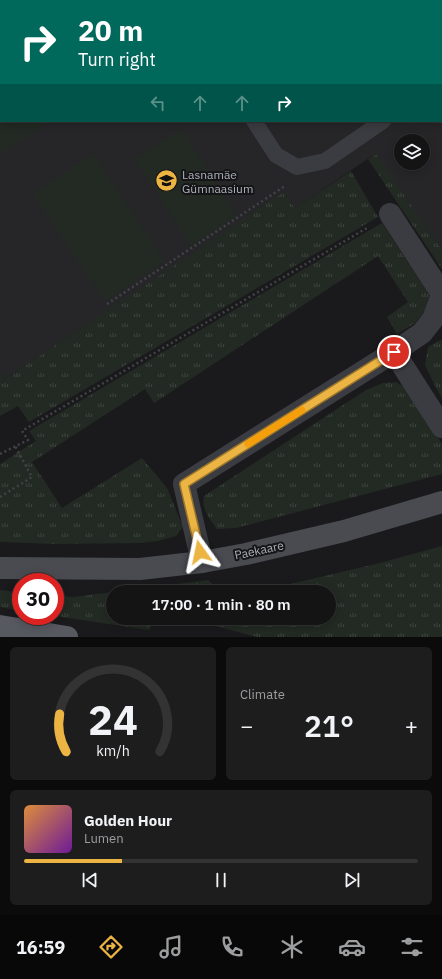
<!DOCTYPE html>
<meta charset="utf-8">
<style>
:root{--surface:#141415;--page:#1d1d1e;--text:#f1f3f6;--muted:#9d9ea0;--line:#333334;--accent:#ecb442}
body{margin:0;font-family:"IBM Plex Sans",sans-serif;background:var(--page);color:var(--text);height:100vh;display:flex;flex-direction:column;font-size:15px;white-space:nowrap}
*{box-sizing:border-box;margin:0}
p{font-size:13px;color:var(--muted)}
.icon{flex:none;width:22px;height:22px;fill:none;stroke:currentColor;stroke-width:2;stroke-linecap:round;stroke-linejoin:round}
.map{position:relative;height:637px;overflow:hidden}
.details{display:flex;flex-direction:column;gap:10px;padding:10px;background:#0b0b0c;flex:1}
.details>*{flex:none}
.hud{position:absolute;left:0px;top:0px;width:442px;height:122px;box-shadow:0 2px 10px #0003,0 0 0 1px var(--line);background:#00695c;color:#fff;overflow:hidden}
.buttons{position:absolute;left:394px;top:134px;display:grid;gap:8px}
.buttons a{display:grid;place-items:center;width:36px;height:36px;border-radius:50%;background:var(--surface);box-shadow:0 2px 10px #0003,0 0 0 1px var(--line);font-size:20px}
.speed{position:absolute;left:12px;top:573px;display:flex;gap:8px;font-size:20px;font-weight:700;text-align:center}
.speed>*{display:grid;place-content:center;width:52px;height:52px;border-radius:50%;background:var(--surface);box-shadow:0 2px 10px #0003,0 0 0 1px var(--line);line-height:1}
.speed .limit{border:6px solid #d22;background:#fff;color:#111}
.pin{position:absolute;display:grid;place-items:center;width:34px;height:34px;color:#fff;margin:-17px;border:2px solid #fff;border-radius:50%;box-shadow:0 1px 4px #0007}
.me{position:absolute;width:44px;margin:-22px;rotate:348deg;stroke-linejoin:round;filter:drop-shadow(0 0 3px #0008)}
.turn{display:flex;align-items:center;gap:14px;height:84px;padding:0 12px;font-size:18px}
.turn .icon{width:52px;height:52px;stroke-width:2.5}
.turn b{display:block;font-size:28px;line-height:34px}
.lanes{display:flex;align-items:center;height:38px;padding:0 12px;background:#0003;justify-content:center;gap:20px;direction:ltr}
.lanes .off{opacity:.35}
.big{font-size:30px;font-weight:600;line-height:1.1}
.details .tile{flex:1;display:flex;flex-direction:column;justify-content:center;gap:6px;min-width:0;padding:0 14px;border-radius:6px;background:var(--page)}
.details .dial{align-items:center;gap:0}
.dial svg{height:104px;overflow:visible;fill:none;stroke:var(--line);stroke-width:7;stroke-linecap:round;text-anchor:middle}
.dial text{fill:var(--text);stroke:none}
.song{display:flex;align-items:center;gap:12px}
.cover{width:48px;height:48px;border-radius:6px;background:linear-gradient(135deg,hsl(30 70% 55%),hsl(280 70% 35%))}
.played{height:4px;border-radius:2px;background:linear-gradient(90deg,var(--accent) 25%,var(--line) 25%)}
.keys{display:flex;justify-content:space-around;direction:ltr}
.heat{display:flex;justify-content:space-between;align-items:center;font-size:22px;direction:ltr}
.details .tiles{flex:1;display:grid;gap:10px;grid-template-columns:1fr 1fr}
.tile:last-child{grid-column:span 2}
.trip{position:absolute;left:106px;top:585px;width:230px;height:40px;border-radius:20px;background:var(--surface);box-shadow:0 2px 10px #0003,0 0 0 1px var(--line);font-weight:600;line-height:40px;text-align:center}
.dock{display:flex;height:64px;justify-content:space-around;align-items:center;background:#080808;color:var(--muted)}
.dock .icon{width:28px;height:28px}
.dock .current{color:var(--accent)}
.dock b{font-size:18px;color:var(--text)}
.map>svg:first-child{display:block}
</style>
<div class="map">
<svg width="442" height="637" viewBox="0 0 442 637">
<defs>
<pattern id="grass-tufts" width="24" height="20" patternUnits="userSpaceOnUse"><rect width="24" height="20" fill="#222a23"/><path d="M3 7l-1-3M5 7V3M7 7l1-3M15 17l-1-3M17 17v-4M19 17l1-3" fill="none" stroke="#3f4641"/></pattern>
</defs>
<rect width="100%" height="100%" fill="#1a1a1c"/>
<!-- built -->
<path fill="#262629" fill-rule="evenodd" d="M 0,0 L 442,0 L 442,250 L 375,154 L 295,208 L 284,193 L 5,379 L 0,373 ZM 1,1 L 441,1 L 441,121 L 1,121 ZM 401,141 L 423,141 L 423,163 L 401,163 Z"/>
<!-- grass -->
<g fill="url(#grass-tufts)">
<polygon points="376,154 442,250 442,269 368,159"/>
<polygon points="351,171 378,217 29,422 18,406 0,416 0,373 5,379 284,192 295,208"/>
<polygon points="382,223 430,296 428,307 415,323 397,334 387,317 408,302 378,256 154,403 145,389 32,462 62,508 142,458 167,488 183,527 176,536 158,541 141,543 54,544 0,542 0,464 36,441 29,431"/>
<polygon points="442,339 442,398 435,386 425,365 428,347"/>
<path d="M 396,382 L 408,389 L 442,444 L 442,474 L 236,528 L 217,529 C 210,520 201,508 204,496 L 366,390 L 383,383 Z"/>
<polygon points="442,546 442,637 257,637 186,618 329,618 329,592 256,592 380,563"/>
<polygon points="208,580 221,592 116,592"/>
<polygon points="0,590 21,593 21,611 0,607"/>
<polygon points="113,592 113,618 166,618 155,619 149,630 55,616 55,596 73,597"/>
</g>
<!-- park -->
<g fill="#222a23">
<polygon points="0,0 64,1 1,1 1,121 50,121 0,154"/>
<polygon points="181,129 237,216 191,246 135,159"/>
<polygon points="93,154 165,261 105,301 33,194"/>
</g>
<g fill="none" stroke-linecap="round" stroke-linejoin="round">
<!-- path -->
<g stroke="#414348" stroke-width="2.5" stroke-dasharray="2 3" stroke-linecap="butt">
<polyline points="279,1 280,0"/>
<polyline points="107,304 285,186"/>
<polyline points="0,454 28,440 22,431 367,228"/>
<polyline points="0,497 32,477 15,446"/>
</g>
<!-- lane -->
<g stroke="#3b3c41" stroke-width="16">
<polyline points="172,0 173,1"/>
<polyline points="441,81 442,80"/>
<polyline points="254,121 276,155 297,167 325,161 383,121"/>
</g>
<!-- street -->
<g stroke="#3b3c41" stroke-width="22">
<polyline points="390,214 442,294"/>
<polyline points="442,295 433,319 422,333 394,352 442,427"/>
<polyline points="202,562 184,484 394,352"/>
</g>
<!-- secondary -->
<polyline stroke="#494b51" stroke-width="22" points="0,568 140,569 202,562 246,554 344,531 442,502"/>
<!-- primary -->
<polyline stroke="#575960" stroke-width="22" points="0,626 67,637"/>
</g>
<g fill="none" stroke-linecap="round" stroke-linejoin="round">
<defs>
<polyline id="route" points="200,552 184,484 394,352"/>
</defs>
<!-- route casing -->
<use href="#route" stroke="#99752b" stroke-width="10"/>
<!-- route -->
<use href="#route" stroke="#ecb442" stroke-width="7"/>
<!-- slow -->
<polyline stroke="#f59e0b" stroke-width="7" points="248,444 302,410"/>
</g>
<!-- icons -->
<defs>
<symbol id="school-disc" viewBox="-11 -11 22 22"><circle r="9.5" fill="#ecb442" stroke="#151517"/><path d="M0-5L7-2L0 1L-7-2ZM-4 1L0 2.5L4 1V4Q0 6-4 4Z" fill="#111"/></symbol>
</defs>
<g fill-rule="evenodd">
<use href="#school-disc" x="154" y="168" width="25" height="25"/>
</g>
<g text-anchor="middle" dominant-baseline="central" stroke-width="4" stroke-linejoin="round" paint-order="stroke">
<!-- poi labels -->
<g font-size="12" fill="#adb1bb" stroke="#151517" text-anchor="start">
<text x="182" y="174">Lasnamäe<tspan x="182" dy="14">Gümnaasium</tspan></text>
</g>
<!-- street labels -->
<g font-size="12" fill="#adb1bb" stroke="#151517">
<text transform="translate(259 550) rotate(-12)">Paekaare</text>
</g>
</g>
</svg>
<div class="buttons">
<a><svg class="icon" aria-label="layers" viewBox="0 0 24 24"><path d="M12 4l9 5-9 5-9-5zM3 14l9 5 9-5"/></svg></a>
</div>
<div class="speed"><div class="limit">30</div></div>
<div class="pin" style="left:394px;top:352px;background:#d93025"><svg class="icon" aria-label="arrive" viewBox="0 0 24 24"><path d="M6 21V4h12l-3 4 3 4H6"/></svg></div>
<svg class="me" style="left:200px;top:552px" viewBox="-20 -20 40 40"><path d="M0-17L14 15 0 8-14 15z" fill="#ecb442" stroke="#fff" stroke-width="4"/></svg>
<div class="trip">17:00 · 1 min · 80 m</div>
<div class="hud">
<div class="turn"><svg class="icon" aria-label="right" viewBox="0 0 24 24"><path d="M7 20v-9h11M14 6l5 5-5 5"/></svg><div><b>20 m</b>Turn right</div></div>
<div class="lanes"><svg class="icon off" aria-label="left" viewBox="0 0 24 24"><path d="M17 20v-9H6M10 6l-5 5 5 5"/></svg><svg class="icon off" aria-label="ahead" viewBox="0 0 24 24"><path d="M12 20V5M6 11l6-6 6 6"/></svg><svg class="icon off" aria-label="ahead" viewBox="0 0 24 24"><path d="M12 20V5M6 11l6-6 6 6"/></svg><svg class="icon" aria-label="right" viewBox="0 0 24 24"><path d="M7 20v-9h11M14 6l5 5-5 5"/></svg></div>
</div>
</div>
<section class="details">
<div class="tiles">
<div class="tile dial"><svg viewBox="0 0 100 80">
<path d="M14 69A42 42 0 1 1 86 69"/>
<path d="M14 69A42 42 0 0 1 9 40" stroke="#ecb442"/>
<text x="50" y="56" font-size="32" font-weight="700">24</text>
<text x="50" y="72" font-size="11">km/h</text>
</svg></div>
<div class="tile"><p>Climate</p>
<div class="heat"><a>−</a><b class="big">21°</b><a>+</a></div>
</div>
<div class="tile">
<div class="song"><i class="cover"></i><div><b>Golden Hour</b><p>Lumen</p></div></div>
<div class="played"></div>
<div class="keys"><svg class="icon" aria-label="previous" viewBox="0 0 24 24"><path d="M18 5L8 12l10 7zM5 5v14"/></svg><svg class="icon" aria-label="pause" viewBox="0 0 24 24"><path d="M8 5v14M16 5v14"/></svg><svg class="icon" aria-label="next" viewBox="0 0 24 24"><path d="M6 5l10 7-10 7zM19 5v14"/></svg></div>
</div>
</div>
</section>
<nav class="dock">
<b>16:59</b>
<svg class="icon current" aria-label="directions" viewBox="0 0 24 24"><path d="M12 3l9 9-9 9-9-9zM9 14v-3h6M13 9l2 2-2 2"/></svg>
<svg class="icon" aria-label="music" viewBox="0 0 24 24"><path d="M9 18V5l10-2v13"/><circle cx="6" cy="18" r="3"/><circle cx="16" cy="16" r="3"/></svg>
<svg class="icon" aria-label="phone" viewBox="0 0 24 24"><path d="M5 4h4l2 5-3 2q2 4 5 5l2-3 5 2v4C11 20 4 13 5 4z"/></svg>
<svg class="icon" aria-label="climate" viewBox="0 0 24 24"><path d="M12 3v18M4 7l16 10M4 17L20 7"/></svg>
<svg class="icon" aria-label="car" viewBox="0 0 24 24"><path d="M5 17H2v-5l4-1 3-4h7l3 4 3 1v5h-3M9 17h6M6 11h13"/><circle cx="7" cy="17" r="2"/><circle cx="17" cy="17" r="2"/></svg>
<svg class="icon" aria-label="filters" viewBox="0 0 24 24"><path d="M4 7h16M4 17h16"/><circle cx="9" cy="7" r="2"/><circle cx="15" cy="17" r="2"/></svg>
</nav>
